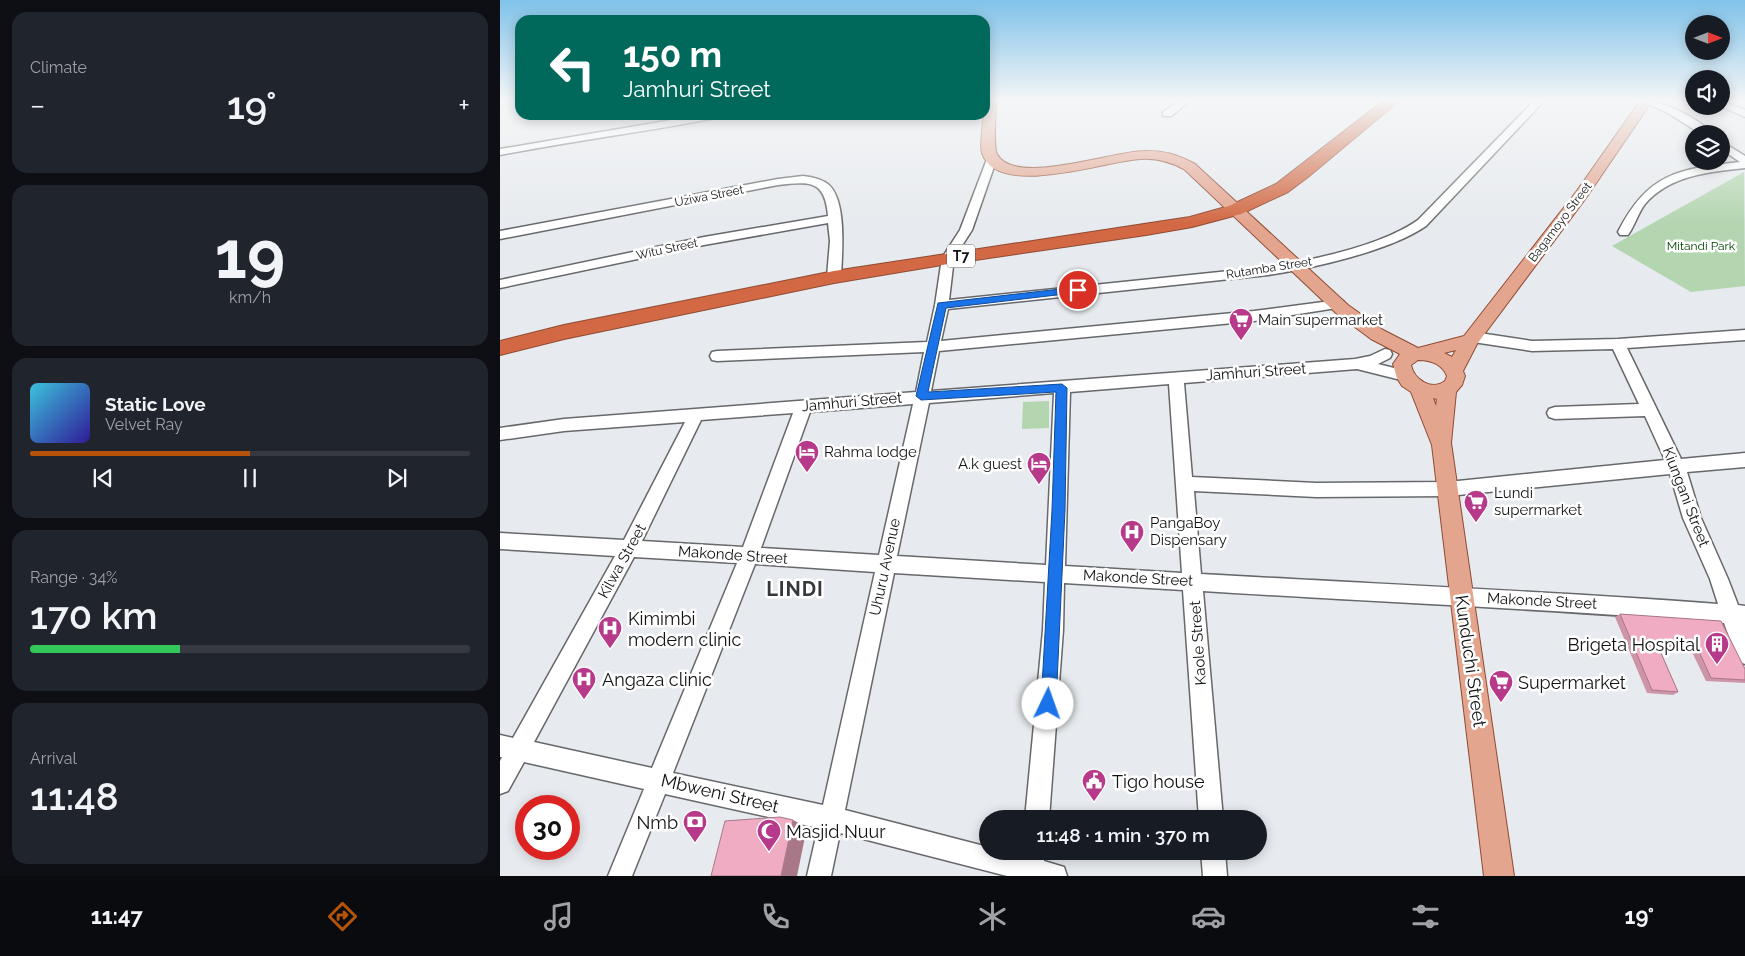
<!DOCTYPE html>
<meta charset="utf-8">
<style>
:root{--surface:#171b24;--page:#20242c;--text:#f1f3f6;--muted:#9ea1a6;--line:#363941;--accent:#b45309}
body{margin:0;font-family:Raleway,sans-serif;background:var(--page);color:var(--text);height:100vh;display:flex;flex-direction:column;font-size:19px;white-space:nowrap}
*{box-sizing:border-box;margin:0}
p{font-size:16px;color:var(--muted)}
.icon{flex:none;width:28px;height:28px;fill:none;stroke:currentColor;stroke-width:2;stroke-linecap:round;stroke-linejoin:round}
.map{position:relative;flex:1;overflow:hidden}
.side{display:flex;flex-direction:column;gap:12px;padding:12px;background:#0d0f14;width:500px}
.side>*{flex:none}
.banner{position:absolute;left:15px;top:15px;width:475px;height:105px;border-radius:15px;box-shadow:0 2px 12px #0003;background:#00695c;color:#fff;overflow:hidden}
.needle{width:32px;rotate:90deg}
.tools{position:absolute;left:1185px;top:15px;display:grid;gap:10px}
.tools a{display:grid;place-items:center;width:45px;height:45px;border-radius:50%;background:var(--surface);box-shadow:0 2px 12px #0003;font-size:25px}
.speed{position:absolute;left:15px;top:795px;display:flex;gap:10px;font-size:25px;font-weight:700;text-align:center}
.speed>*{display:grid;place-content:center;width:65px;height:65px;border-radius:50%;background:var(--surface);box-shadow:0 2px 12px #0003;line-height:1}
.speed .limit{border:8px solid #d22;background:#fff;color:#111}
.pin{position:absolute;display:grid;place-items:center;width:42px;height:42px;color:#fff;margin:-21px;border:2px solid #fff;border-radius:50%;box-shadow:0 1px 5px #0007}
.me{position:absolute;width:55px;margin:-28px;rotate:3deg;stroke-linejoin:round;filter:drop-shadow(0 0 4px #0008)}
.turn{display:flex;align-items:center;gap:18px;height:105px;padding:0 25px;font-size:22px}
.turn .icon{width:65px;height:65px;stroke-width:2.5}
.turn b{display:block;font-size:35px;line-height:42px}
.big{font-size:38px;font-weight:600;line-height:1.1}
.side .tile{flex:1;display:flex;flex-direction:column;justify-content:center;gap:8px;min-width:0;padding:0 18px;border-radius:15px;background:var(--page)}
.side .dial{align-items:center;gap:0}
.dial b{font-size:65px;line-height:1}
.song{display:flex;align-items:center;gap:15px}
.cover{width:60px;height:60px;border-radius:8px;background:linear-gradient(135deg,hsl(190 70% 55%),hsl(250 70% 35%))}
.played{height:5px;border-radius:2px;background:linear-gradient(90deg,var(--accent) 50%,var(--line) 50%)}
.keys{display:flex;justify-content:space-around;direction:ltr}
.heat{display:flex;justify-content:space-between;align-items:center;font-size:28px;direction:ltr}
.charge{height:8px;border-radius:4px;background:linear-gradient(90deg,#34c759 34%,var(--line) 0)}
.trip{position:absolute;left:479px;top:810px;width:288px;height:50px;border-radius:25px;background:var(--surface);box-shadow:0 2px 12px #0003;font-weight:600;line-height:50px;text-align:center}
.tab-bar{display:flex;height:80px;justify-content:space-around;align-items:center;background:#090b0e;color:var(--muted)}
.tab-bar .icon{width:35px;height:35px}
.tab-bar .selected{color:var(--accent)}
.tab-bar b{font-size:22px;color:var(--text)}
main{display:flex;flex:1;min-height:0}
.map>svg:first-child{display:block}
</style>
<main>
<section class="side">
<div class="tile"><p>Climate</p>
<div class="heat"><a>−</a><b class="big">19°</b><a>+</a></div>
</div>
<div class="tile dial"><b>19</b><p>km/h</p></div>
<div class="tile">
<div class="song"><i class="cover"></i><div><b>Static Love</b><p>Velvet Ray</p></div></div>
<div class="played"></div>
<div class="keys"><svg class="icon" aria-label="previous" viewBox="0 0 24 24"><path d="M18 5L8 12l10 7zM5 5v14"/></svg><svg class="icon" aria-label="pause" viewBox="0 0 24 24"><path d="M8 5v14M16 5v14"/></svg><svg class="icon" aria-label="next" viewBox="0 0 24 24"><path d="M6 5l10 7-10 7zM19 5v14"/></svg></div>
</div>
<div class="tile"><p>Range · 34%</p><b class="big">170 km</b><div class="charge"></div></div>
<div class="tile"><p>Arrival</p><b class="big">11:48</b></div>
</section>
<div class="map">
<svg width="1245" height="876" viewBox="0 0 1245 876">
<rect width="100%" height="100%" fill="#e7eaee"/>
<!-- green -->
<g fill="#b3d6b0">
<polygon points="1244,172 1245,286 1191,292 1112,246"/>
<polygon points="549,401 549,428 522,429 523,402"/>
</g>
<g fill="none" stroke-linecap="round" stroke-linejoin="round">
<defs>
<g id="minor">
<polygon points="679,101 690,101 671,116 663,116 663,112"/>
<path d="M 1034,101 L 1044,101 L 926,226 C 890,251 813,268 768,275 L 448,309 L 441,341 L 754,311 L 838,300 L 843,301 L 845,304 L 843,307 L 754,321 L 439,351 L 431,391 L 855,359 L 870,356 L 885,349 L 890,350 L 892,354 L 890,358 L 878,364 L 910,372 L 913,376 L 910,380 L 905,381 L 857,369 L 684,383 L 692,477 L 816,483 L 948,482 L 1165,460 L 1145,416 L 1055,419 L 1049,417 L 1047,413 L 1049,409 L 1055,407 L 1139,404 L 1113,349 L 1032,351 L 973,342 L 968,340 L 966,337 L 968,334 L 973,332 L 1032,341 L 1118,339 L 1245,330 L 1245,340 L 1127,348 L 1181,459 L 1245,453 L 1245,467 L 1187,472 L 1201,518 L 1228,579 L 1238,605 L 1245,606 L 1245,664 L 1238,661 L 1224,623 C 1051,609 876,602 703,591 L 723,819 L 699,819 L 683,590 L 564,583 L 563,630 L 549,819 L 525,819 L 543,630 L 545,582 L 394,573 L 345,810 L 488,847 L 488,851 L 506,851 L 520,855 L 521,851 L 545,851 L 544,861 L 564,867 L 567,876 L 507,876 L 340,833 L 331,876 L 307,876 L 318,828 L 165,794 L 132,876 L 108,876 L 144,789 L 24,762 L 8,791 L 0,794 L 0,761 L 2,757 L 0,757 L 0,735 L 13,738 L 115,556 L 0,549 L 0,533 L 124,540 L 185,422 L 64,431 L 0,440 L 0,428 L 64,419 L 416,392 L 424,352 L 217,361 L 212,360 L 210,356 L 212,352 L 217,351 L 427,342 L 435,305 L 442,258 L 460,230 L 487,159 L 495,159 L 496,161 L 472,230 L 454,258 L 449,300 L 768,267 C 813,260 881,246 918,220 ZM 669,384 L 682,573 L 565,566 L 570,392 ZM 554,393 L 546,565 L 397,556 L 429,403 ZM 413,404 L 379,555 L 261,548 L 310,412 ZM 293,413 L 243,547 L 142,541 L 201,420 ZM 1170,474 L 1183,518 L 1210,579 L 1218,604 C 1046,591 873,584 701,574 L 694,491 L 816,497 L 948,496 ZM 134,557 L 237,563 L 152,768 L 34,742 ZM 255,564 L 375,572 L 323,805 L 173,773 Z"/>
<path d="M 1141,101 C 1163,100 1198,118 1213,134 L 1201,134 L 1168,113 Z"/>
<polygon points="1221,101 1245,110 1245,117 1220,106"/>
<path d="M 201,115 L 221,115 L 216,118 C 144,132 72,141 0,155 L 0,149 Z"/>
<path d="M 1221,141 L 1245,156 L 1245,168 C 1209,172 1170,175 1145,204 C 1138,213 1135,225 1128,235 L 1120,235 L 1118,232 C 1148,173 1178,169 1240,162 L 1221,149 Z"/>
<path d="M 303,176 C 312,177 322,179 329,185 C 347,202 342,253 341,277 L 339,280 L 334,281 L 327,277 L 330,241 L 328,223 L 204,245 L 0,288 L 0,280 L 204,237 L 328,216 C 325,179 309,182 278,185 L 0,239 L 0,231 L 278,179 Z"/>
<polygon points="701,851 725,851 727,876 703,876"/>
</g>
<path id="major" d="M 485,101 L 496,101 C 496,111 493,148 497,154 C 514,187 613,151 644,151 C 663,150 678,155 695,164 L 848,305 L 883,330 L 918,348 L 964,336 L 1076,192 L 1140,101 L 1152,101 L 1086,198 L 977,344 L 963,371 L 965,376 L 962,385 L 956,392 L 951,443 L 1014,876 L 984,876 L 932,445 L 911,392 L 902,386 L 897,378 L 893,364 L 900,354 L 871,339 L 836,313 L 685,170 C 671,162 658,158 641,159 C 608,160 497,200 482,153 C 479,143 485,112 485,101 ZM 956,350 L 952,357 L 944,353 ZM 918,360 C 931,360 942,364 947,376 L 945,381 C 932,391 914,380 911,365 ZM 933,398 L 937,399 L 936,406 Z"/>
<polygon id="highway" points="883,101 899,101 808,177 788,192 741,214 692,227 646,235 448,264 334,283 64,339 0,355 0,341 64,325 334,271 690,217 729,206 776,184"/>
</defs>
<!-- minor casing -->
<use href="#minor" stroke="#66686b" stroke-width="3"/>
<!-- major casing -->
<use href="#major" stroke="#8f4b33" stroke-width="2"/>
<!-- highway casing -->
<use href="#highway" stroke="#8f4b33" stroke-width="2"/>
<!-- minor -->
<use href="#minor" fill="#fff" fill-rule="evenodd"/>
<!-- major -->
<use href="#major" fill="#e4a58f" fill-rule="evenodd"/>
<!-- highway -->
<use href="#highway" fill="#d26944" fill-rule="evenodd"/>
</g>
<!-- wall -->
<polygon fill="#ce94a8" points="1120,614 1221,621 1245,669 1245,683 1206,681 1191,650 1159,648 1178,692 1173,695 1147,693 1115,617"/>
<!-- shaded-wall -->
<polygon fill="#a87888" points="293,820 307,827 297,876 281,876"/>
<!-- building -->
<g fill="#f0acc3" stroke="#a87888">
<polygon points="1120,614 1221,621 1245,669 1245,680 1211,678 1197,647 1157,644 1178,692 1152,690"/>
<polygon points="280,817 293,820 281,876 211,876 225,821"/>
</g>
<!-- sky -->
<linearGradient id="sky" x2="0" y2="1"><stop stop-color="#80c2e9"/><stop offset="0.45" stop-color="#f4f6f7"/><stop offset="1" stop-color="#f4f6f7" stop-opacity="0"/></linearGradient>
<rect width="1245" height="223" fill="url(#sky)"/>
<!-- route -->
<polygon fill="#1a73e8" stroke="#114b97" points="578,287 582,288 582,292 446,308 428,392 562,384 567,388 565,510 556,704 553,710 548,712 543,710 541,704 552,510 556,392 421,400 416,396 438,303"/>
<!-- icons -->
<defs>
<symbol id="supermarket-pin" viewBox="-11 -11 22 30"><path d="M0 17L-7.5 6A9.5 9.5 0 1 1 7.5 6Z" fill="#b63a89" stroke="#fff"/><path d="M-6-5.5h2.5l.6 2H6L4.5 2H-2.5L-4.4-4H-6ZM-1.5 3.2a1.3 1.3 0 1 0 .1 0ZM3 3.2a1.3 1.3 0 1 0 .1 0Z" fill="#fff"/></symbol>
<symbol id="hotel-pin" viewBox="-11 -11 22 30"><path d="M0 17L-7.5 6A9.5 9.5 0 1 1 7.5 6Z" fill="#b63a89" stroke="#fff"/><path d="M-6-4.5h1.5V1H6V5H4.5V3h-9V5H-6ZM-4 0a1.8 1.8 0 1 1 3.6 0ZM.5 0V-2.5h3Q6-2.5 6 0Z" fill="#fff"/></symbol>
<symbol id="hospital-pin" viewBox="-11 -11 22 30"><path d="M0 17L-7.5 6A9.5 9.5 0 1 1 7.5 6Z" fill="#b63a89" stroke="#fff"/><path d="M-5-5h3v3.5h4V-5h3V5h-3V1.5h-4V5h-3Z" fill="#fff"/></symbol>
<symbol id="building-pin" viewBox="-11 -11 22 30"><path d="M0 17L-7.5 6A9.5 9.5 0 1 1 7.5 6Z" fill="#b63a89" stroke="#fff"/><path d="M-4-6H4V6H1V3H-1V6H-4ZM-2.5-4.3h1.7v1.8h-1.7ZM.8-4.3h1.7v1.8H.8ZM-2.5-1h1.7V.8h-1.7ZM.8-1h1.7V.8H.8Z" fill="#fff"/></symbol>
<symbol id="civic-pin" viewBox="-11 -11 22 30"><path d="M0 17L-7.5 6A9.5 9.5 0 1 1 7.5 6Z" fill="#b63a89" stroke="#fff"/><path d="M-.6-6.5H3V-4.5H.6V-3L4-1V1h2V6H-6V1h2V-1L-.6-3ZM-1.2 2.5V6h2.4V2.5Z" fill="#fff"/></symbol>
<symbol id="bank-pin" viewBox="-11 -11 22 30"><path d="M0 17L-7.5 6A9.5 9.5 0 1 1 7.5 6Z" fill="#b63a89" stroke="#fff"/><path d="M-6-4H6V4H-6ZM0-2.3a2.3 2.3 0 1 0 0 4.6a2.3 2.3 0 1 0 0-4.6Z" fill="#fff"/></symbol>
<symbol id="mosque-pin" viewBox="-11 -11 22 30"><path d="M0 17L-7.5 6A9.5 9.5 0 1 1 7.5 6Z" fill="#b63a89" stroke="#fff"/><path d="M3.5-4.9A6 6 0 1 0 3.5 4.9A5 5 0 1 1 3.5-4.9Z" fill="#fff"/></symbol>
</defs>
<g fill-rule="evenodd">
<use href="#supermarket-pin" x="727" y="306" width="28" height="38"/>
<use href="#hotel-pin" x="293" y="438" width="28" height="38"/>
<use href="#hotel-pin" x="525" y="450" width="28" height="38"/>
<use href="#supermarket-pin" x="962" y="488" width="28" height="38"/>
<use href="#hospital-pin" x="618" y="518" width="28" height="38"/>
<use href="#hospital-pin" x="96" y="614" width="28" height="38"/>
<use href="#building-pin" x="1203" y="630" width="28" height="38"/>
<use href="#hospital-pin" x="70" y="665" width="28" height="38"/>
<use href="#supermarket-pin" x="987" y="668" width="28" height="38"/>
<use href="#civic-pin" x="580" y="767" width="28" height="38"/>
<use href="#bank-pin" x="181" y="808" width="28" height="38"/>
<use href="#mosque-pin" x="255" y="817" width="28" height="38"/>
</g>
<g text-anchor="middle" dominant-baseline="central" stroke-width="5" stroke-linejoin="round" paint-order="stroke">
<!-- far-street labels -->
<g font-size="12" fill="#121314" stroke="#fff">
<text transform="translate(209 196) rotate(-11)">Uziwa Street</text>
<text transform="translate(1060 222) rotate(-53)">Bagamoyo Street</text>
<text transform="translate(167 249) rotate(-12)">Witu Street</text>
<text transform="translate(769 268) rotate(-9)">Rutamba Street</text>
</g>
<!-- far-park labels -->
<g font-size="12" fill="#014501" stroke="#fff">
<text x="1201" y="246">Mitandi Park</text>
</g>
<!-- shield labels -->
<rect fill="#fff" stroke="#595a5a" stroke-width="1" x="447" y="244.5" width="28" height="23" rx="4"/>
<g font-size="14" font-weight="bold" fill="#121314">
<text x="461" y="256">T7</text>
</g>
<!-- poi labels -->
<g font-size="15" fill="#121314" stroke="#fff" text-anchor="start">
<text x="758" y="320">Main supermarket</text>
<text x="324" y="452">Rahma lodge</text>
<text x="522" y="464" text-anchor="end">A.k guest</text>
<text x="994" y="493">Lundi<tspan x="994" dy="17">supermarket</tspan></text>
<text x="650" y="523">PangaBoy<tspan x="650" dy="17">Dispensary</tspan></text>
</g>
<!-- street labels -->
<g font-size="15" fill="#121314" stroke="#fff">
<text transform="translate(756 372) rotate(-4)">Jamhuri Street</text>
<text transform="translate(352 402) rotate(-5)">Jamhuri Street</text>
<text transform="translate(1186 497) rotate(69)">Kiungani Street</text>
<text transform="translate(233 555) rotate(4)">Makonde Street</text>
<text transform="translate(122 561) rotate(-61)">Kilwa Street</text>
<text transform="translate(385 567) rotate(-78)">Uhuru Avenue</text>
<text transform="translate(638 578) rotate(3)">Makonde Street</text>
<text transform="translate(1042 601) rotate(3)">Makonde Street</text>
<text transform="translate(698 643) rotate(-94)">Kaole Street</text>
</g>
<!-- near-poi labels -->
<g font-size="18" fill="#121314" stroke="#fff" text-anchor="start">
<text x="128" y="618">Kimimbi<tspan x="128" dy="21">modern clinic</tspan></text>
<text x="1200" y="644" text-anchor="end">Brigeta Hospital</text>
<text x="102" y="679">Angaza clinic</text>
<text x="1018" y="682">Supermarket</text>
<text x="612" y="781">Tigo house</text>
<text x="178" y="822" text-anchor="end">Nmb</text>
<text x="286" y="831">Masjid Nuur</text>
</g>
<!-- near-street labels -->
<g font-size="18" fill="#121314" stroke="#fff">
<text transform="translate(971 661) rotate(82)">Kunduchi Street</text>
<text transform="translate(220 793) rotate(13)">Mbweni Street</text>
</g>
<!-- district labels -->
<g font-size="20" font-weight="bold" letter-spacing="1" fill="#36383b" stroke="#fff">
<text x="295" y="589">LINDI</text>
</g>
</g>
</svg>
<div class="tools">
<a><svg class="needle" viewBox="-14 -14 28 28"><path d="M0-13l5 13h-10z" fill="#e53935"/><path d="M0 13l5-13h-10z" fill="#9ea1a6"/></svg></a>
<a><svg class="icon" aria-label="sound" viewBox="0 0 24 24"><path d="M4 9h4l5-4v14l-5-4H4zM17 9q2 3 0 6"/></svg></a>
<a><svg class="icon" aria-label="layers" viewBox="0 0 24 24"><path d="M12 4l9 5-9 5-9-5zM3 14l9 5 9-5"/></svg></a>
</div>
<div class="speed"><div class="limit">30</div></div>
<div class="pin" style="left:578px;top:290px;background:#d93025"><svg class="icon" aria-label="arrive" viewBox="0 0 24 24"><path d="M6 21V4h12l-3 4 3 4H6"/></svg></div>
<svg class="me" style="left:548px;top:704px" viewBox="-20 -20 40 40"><circle r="19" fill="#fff"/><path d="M0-13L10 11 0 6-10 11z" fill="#1a73e8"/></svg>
<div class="trip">11:48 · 1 min · 370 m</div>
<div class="banner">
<div class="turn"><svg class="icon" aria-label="left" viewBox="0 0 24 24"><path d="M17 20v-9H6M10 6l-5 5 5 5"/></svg><div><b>150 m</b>Jamhuri Street</div></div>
</div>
</div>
</main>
<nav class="tab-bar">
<b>11:47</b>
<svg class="icon selected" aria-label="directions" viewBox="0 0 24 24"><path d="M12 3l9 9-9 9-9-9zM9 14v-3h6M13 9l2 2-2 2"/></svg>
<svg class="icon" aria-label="music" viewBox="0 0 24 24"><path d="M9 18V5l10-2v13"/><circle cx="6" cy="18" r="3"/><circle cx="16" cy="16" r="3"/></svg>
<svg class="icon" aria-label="phone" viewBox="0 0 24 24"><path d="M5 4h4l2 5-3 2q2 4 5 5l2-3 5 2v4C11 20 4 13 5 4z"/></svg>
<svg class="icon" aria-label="climate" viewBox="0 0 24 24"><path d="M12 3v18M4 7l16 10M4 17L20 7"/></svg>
<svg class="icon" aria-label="car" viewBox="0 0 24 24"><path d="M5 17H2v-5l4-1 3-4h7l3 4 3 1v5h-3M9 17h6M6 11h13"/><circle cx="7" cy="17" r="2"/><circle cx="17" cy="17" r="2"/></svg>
<svg class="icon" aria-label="filters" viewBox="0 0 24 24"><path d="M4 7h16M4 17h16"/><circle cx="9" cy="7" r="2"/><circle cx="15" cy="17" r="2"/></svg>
<b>19°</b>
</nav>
